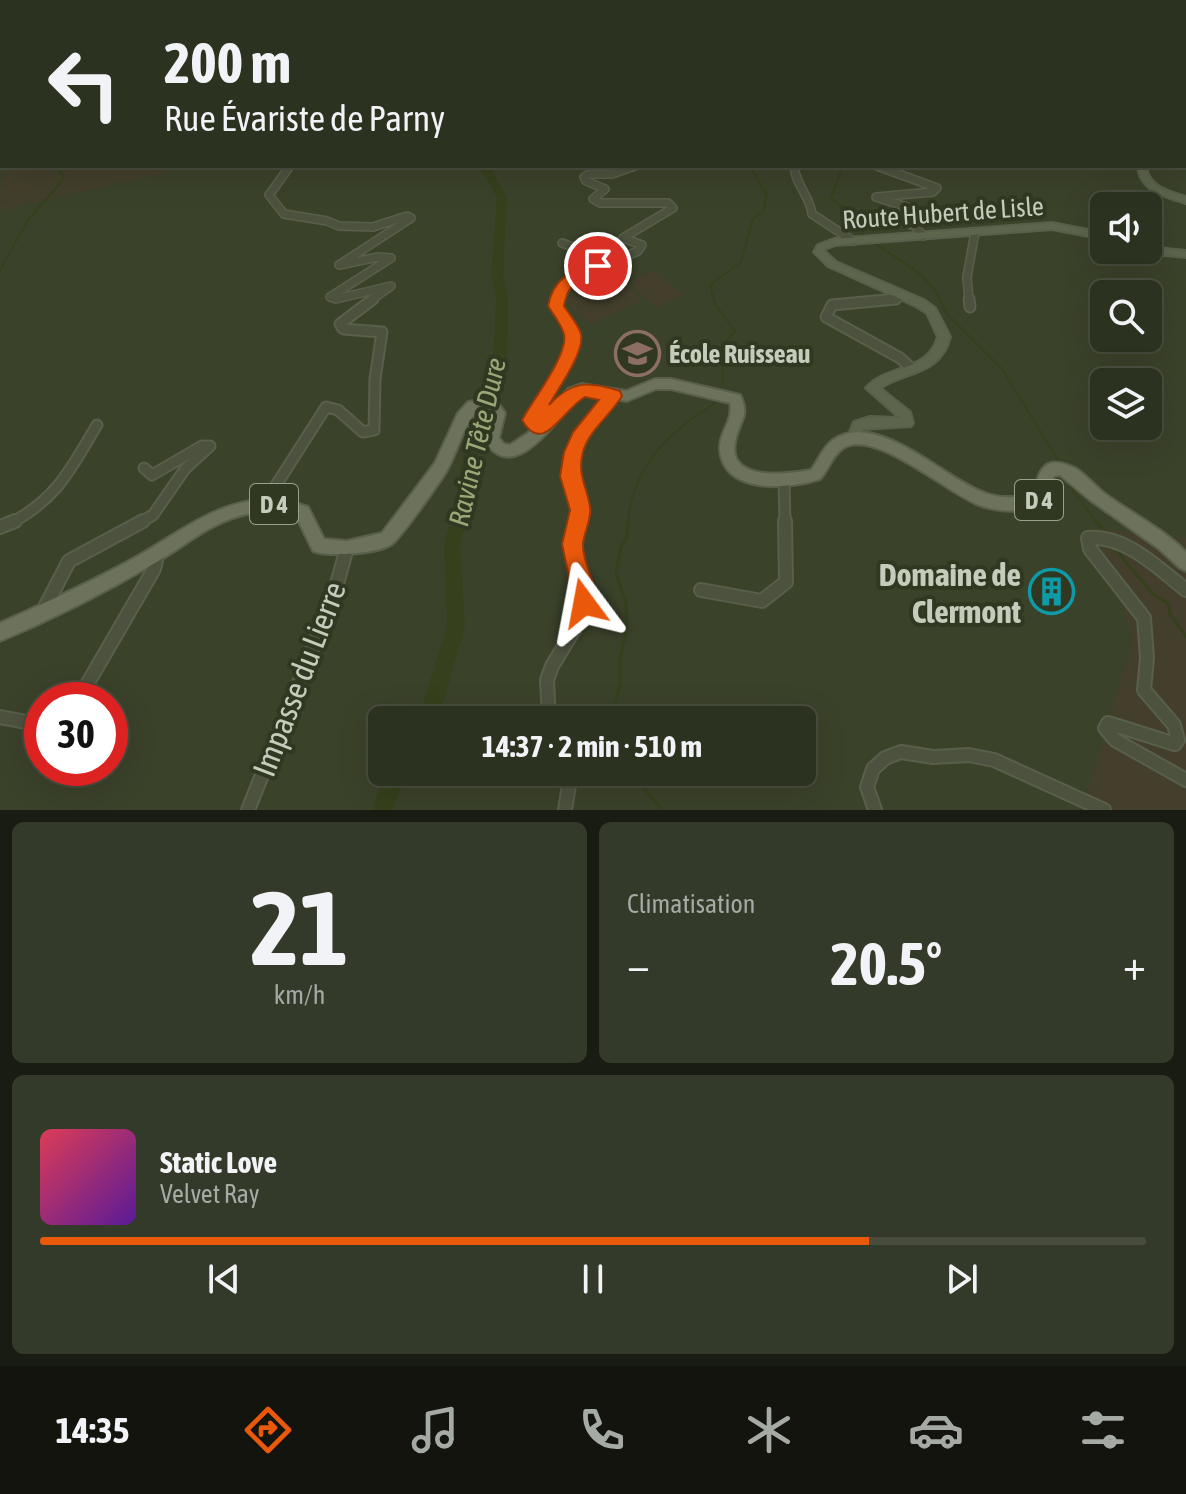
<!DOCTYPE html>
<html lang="fr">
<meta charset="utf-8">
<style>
:root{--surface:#2c3220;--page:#343a29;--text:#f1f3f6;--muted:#a6aaa5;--line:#484d3e;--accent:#ea580c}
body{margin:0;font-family:"Asap Condensed",sans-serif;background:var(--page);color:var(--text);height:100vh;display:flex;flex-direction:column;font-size:30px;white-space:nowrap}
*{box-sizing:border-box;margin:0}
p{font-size:26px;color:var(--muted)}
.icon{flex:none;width:44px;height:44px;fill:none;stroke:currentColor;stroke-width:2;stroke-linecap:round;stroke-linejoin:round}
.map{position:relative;height:810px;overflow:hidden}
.drawer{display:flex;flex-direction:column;gap:12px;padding:12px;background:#181c12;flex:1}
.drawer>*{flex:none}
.banner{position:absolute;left:0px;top:0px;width:1186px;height:168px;box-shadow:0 8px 32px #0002,0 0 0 2px var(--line);background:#2c3220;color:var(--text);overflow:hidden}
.buttons{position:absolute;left:1090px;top:192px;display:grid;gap:16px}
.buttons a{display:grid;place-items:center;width:72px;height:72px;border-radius:12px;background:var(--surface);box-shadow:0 8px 32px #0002,0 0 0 2px var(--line);font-size:40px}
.speed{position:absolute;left:24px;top:682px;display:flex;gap:16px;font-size:40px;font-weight:700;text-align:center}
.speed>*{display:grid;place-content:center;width:104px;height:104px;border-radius:50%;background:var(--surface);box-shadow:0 8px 32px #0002,0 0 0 2px var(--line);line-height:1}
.speed .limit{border:12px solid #d22;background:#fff;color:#111}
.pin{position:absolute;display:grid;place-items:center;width:68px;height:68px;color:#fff;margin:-34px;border:4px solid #fff;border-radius:50%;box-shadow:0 2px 8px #0007}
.me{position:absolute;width:88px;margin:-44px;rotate:347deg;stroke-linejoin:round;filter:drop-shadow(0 0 6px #0008)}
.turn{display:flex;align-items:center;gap:28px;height:168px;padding:0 32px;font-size:36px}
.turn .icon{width:104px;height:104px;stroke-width:2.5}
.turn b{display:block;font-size:56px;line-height:68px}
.big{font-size:60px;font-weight:700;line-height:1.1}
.drawer .card{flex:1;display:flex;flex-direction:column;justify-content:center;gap:12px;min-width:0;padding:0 28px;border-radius:12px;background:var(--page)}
.drawer .dial{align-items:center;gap:0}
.dial b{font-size:104px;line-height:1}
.song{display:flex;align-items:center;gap:24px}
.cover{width:96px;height:96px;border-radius:12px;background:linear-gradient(135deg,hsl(350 70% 55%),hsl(270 70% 35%))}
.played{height:8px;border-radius:4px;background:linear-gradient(90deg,var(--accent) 75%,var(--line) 75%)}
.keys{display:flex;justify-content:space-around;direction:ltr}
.heat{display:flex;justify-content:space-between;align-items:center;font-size:44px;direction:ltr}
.drawer .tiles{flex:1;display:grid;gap:12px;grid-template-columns:1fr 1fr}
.card:last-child{grid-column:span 2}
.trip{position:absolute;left:368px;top:706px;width:448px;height:80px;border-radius:12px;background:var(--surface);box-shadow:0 8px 32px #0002,0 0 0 2px var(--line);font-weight:700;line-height:80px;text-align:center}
.menu{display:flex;height:128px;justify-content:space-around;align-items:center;background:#12140d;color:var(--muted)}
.menu .icon{width:56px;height:56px}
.menu .selected{color:var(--accent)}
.menu b{font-size:36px;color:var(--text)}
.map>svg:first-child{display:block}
</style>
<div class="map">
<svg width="1186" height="810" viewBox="0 0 1186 810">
<rect width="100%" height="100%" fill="#3b422a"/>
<!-- green -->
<g fill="#433f2c">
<polygon points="2,149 2,166 196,166 0,210"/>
<polygon points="654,270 683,295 657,308 628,282"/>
<polygon points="617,276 643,300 590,325 565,299"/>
<polygon points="1096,528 1186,539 1186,810 1082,810 1133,639"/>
</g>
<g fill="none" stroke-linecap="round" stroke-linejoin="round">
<!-- stream-far1 -->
<g stroke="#36401c" stroke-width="2">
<polyline points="1161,0 1165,2"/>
<polyline points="103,2 107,0"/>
<polyline points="843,166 831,198 852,215 857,229 864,236"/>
<polyline points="874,243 919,273 936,291 946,313 1002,369 1058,460"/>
<polyline points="0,270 28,220 61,182 64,176 55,166"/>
<polyline points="723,384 721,348 735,331 715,304 710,285 741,262 753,218 763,212 767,196 750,166"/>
<polyline points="1064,478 1097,523"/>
<path d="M 628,523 C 632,465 670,432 716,402"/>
</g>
<!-- stream -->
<g stroke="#36401c" stroke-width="3">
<polyline points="1096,521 1105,533"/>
<polyline points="1115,549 1153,594 1168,603 1170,614 1186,636"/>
<polyline points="611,720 620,684 620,661 627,623 626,604 616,573 621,546 627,537 628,521"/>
<polyline points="630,772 662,810"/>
</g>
<!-- river -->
<g fill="#36401c" fill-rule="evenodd">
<polygon points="479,166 489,166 507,197 503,275 508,297 507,365 478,449 474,495 460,544 465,626 438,720 418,720 447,626 444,544 458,495 464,449 493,365 496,297 491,275 497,197"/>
<polygon points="388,772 409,772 397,797 393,810 373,810 377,794"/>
</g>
<defs>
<g id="minor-far3">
<polyline points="796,0 803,2"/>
<polyline points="359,2 372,2"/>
<polyline points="813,2 820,0"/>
</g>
<g id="minor-far2">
<polyline points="290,166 269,195 284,214 327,221 339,226 373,227 407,216 411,218 339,265 378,257 391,258 330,297 336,299 391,286 370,301"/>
<path d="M 794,166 C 795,184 810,196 812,214 L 853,241"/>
<polyline points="877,166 937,188 933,192 876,197 913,209 914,214 894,213 891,218 915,226 923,236"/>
<polyline points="562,243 584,251 627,255"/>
<path d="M 557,301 C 564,267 612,264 638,251 L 642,245 L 623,238 L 673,208 L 668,203 L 600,203 L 593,199 L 605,189 L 586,181 L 584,177 L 589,174 L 612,174 L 635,166"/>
<polyline points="878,301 895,300 903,295"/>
<polyline points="969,301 967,277 975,232"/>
</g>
<g id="minor-far1">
<polyline points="896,299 832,305 826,317 900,358 912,369"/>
<polyline points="969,299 970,307"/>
<path d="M 540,429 L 531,420 L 532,414 C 546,394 577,361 572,334 C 570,324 561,315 556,306 L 557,299"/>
<polyline points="784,480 785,523"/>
<polyline points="264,504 326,407 338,410 363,432 374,430 375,379 382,332 343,329 340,324 373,299"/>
<path d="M 11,523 C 58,498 71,468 97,425"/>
<polyline points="139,523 153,515 185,469 210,446 202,446 152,475 144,468"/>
<path d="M 579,523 C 583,505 573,496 570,480 C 565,447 594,418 613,396"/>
</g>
<g id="minor">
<polyline points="0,527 15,521"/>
<polyline points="701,590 762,601 786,582 785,521"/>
<path d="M 1186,590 C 1158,568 1126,535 1088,538 L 1090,549 L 1144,618 L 1147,658 L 1144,690 L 1174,725 L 1178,740 L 1175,744 L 1108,723 L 1105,728 L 1115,740 L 1186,780"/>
<polyline points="43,611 69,561 143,521"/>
<polyline points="78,700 154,569 158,552"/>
<polyline points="0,717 42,725"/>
<polyline points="549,720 547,680 552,666 574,630 584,600 573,552 580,521"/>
<polyline points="565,772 569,785 565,810"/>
<polyline points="248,810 333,598 347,548"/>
<polyline points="875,810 867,787 873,769 885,758 901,752 933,757 969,755 994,760 1104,810"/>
</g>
<g id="secondary">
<rect x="1184" y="151" width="2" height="6"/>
<path d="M 1138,166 L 1146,166 C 1148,187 1169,192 1186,197 L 1186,203 C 1166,197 1140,191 1138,166 Z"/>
<path d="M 1052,223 L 1104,233 L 1104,239 L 1052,229 L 835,245 L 825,249 L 824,251 L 836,262 L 924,300 L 935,308 L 950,337 C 940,375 908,370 880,388 L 910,412 L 913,423 L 911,426 L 863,429 L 858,441 L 850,441 L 848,437 L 854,422 L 870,417 L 900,418 L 866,388 C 887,364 928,373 938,337 L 927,313 L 916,306 L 828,266 L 814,252 L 818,245 L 834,239 Z"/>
<polygon points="1148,247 1186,251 1186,257 1144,253 1139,250 1148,250"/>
</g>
<path id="primary" d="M 655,379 L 671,379 L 740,395 C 751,417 738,422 735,443 C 728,482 788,474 811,470 C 818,461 823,447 833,440 C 877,409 944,479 985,493 C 1001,499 1017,498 1034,494 C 1037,483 1038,467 1051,463 C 1058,461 1068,465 1075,468 C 1086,475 1094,485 1104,493 C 1131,513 1162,528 1186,552 L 1186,571 L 1180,568 L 1158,548 L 1090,500 L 1060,475 L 1054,476 L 1046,505 C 1024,512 1001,513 979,505 C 947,493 872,426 842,449 C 832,456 828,471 820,479 C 790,489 725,495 720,451 C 718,433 734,421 730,403 L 671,389 L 656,389 L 627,401 L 583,394 L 578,397 C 557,419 514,488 484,440 L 491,414 L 486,410 L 478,410 C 462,428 458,450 447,470 C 441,481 399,540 392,544 C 377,554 330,557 313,551 L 297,518 C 276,512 257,510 236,517 C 206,526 182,548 155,563 C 106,592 53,619 0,641 L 0,623 C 43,604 86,584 127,562 C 187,530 235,481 308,507 L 324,539 L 347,541 L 382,533 L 435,463 L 458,413 L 468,402 L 487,399 L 498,403 L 505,413 L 499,438 L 504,444 L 510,445 L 528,433 L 568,389 L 582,384 L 626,391 Z"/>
</defs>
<!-- minor-far3 casing -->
<use href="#minor-far3" stroke="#585f4a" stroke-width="7"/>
<!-- minor-far2 casing -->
<use href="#minor-far2" stroke="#585f4a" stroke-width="10"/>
<!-- minor-far1 casing -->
<use href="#minor-far1" stroke="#585f4a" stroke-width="13"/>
<!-- minor casing -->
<use href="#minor" stroke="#585f4a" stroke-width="16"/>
<!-- secondary casing -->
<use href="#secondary" stroke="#585f4a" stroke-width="4"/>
<!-- primary casing -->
<use href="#primary" stroke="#585f4a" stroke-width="4"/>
<!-- minor-far3 -->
<use href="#minor-far3" stroke="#4c523e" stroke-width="5"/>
<!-- minor-far2 -->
<use href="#minor-far2" stroke="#4c523e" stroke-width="7"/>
<!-- minor-far1 -->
<use href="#minor-far1" stroke="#4c523e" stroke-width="9"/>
<!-- minor -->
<use href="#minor" stroke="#4c523e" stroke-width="12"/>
<!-- secondary -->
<use href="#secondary" fill="#5d654c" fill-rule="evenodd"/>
<!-- primary -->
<use href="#primary" fill="#6c725c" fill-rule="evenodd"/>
</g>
<!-- wall -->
<polygon fill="#434a31" points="1041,572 1072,593 1065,599 1044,599 1035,578"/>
<!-- building -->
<polygon fill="#4e5639" stroke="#373c28" stroke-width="2" points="1041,572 1062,572 1072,593 1051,593"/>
<!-- route -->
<path fill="#ea580c" stroke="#983908" stroke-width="2" d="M 598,262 L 606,266 L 604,270 C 582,280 568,280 564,306 C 569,314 578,324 581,334 C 585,352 558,389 549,405 C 572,380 589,381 620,391 L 622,396 C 611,415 589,430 583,452 C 577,474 587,487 590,507 C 592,519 584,532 583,544 C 582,567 602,587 592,610 L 584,613 L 576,610 L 562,544 L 570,510 L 560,476 L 564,452 L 573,432 L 599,400 L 585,397 C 562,410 543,457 522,420 C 532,401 569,354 564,334 C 561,324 553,314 548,306 C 553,278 573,269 598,262 Z"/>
<!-- icons -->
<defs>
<symbol id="school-ring" viewBox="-11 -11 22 22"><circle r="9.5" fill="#313822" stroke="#8d6e63" stroke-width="1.5"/><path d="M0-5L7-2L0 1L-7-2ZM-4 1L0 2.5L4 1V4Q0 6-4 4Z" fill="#8d6e63"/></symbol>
<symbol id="building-ring" viewBox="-11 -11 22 22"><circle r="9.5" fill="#313822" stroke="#0f9aa8" stroke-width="1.5"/><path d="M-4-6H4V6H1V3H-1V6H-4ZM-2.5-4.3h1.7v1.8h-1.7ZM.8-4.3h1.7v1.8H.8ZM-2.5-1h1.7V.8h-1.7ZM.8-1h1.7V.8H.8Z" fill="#0f9aa8"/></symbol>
</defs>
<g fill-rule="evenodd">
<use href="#school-ring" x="612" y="328" width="51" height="51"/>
<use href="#building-ring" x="1026" y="566" width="51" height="51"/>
</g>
<g text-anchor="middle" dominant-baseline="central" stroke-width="8" stroke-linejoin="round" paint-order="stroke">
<!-- shield labels -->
<g fill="#313822" stroke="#99a08d" stroke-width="2">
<rect x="1015" y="480" width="48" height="40" rx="6"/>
<rect x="250" y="484" width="48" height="40" rx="6"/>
</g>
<g font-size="24" font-weight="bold" fill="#c6ccbb">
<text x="1039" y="500">D 4</text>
<text x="274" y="504">D 4</text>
</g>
<!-- street labels -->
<g font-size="26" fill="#c6ccbb" stroke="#313822">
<text transform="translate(943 213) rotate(-4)">Route Hubert de Lisle</text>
</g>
<!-- poi labels -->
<g font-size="26" font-weight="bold" fill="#c6ccbb" stroke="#313822" text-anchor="start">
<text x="669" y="354">École Ruisseau</text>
</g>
<!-- water labels -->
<g font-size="28" font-style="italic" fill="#9aa877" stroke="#313822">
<text transform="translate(477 442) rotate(-77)">Ravine Tête Dure</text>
</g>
<!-- near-poi labels -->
<g font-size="32" font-weight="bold" fill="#c6ccbb" stroke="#313822" text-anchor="end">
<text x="1021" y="574">Domaine de<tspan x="1021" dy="37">Clermont</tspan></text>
</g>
<!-- near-street labels -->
<g font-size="32" fill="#c6ccbb" stroke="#313822">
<text transform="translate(299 679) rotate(-69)">Impasse du Lierre</text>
</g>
</g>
</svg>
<div class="buttons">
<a><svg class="icon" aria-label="sound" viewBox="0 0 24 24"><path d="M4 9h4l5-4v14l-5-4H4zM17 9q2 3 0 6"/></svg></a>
<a><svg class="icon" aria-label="search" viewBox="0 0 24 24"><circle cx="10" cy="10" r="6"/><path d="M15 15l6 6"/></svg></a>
<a><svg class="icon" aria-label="layers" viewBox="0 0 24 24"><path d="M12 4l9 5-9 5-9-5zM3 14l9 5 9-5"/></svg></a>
</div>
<div class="speed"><div class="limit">30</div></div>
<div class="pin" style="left:598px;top:266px;background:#d93025"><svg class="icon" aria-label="arrive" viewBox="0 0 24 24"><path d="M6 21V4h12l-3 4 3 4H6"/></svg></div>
<svg class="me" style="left:584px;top:603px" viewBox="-20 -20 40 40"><path d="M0-17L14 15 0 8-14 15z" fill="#ea580c" stroke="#fff" stroke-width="4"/></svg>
<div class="trip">14:37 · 2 min · 510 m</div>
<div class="banner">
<div class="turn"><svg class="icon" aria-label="left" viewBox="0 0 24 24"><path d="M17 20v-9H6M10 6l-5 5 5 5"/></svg><div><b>200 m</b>Rue Évariste de Parny</div></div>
</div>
</div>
<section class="drawer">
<div class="tiles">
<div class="card dial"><b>21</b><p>km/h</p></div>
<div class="card"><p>Climatisation</p>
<div class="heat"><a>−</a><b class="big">20.5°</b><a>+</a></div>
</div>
<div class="card">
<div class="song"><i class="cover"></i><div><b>Static Love</b><p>Velvet Ray</p></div></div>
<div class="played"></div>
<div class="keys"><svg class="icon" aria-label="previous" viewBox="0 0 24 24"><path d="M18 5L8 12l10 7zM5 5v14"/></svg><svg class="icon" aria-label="pause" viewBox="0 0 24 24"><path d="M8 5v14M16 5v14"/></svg><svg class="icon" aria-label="next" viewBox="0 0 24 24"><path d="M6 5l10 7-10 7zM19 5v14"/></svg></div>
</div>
</div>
</section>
<nav class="menu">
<b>14:35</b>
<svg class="icon selected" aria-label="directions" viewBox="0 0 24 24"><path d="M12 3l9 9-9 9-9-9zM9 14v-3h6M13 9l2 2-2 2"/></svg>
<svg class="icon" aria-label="music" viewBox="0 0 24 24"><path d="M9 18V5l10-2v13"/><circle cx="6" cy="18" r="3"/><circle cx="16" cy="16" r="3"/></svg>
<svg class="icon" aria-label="phone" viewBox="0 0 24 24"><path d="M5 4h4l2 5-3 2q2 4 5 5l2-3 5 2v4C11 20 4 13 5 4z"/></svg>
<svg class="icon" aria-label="climate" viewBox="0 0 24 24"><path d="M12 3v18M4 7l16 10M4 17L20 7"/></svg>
<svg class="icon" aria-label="car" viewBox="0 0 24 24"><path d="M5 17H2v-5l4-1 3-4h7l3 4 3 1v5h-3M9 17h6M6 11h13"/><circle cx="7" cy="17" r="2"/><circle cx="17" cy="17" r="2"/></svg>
<svg class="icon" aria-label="filters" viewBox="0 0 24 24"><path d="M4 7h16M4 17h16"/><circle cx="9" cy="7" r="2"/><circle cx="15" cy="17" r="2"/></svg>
</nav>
